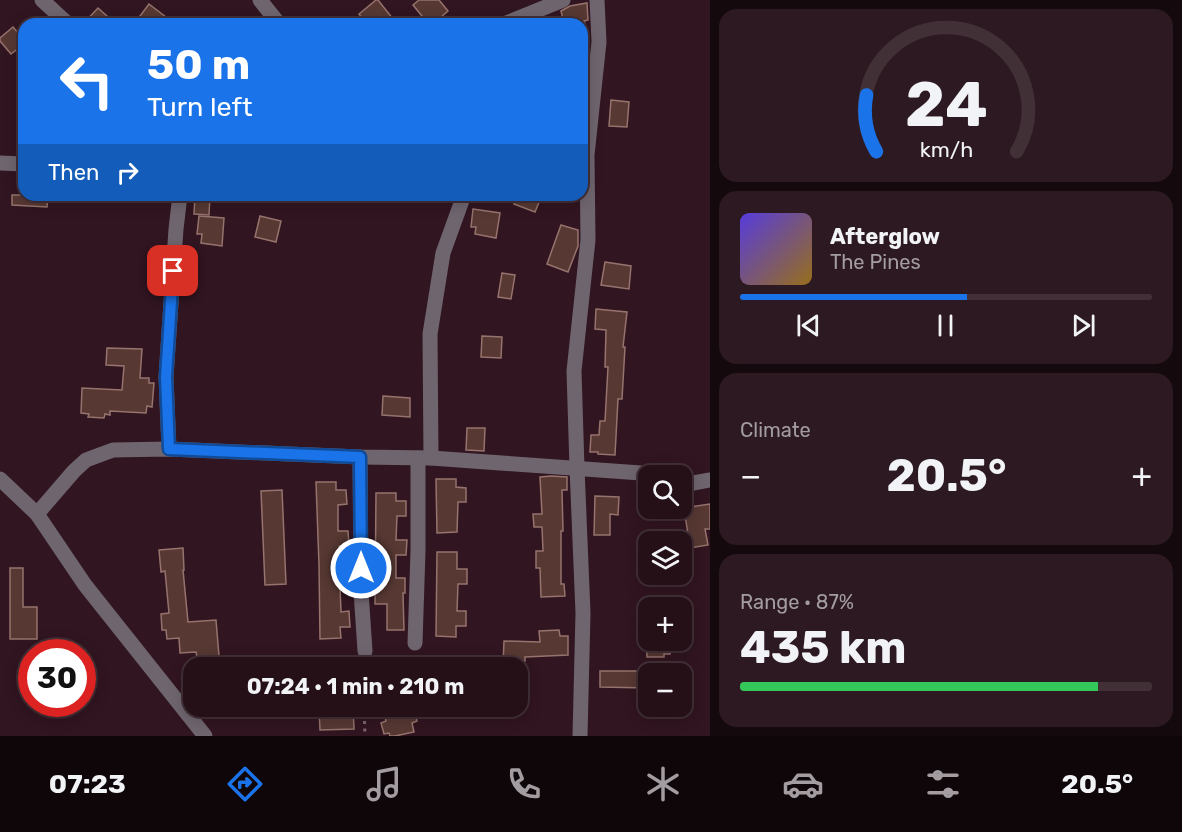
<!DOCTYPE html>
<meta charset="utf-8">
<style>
:root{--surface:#251018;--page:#2d1921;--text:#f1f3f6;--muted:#a39da2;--line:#423037;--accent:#1a73e8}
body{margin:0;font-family:Rubik,sans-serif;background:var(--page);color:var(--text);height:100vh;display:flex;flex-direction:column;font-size:22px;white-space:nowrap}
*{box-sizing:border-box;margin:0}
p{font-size:20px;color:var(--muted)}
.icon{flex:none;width:33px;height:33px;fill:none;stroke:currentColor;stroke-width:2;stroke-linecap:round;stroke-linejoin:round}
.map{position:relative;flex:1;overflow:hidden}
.panel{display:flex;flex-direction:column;gap:9px;padding:9px;background:#14090d;width:472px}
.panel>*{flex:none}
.hud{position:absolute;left:18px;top:18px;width:570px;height:183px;border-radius:18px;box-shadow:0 3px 15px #0003,0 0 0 2px var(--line);background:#1a73e8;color:#fff;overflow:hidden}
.tools{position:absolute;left:638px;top:465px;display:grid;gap:12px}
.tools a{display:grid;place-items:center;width:54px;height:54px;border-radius:12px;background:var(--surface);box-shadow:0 3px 15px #0003,0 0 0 2px var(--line);font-size:30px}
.speed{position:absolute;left:18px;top:639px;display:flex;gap:12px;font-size:30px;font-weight:700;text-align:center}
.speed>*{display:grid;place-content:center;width:78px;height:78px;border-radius:50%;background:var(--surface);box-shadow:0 3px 15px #0003,0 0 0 2px var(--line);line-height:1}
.speed .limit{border:9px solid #d22;background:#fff;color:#111}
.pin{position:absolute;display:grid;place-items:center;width:51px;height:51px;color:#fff;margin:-26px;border-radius:12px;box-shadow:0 3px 9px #0006}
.me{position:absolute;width:66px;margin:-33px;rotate:0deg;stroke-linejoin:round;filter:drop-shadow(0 0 4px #0008)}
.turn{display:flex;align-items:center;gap:21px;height:126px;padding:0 30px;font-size:27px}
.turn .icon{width:78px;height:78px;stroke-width:2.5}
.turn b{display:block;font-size:42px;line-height:51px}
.then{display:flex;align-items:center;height:57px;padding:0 30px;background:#0003;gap:12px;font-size:22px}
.big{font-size:45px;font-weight:700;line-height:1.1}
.panel .widget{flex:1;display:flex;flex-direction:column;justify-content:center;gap:9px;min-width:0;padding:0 21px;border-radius:18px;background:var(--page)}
.panel .dial{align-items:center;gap:0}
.dial svg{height:156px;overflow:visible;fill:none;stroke:var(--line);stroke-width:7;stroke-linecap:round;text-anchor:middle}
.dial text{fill:var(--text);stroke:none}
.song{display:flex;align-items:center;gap:18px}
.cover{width:72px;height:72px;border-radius:9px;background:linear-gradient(135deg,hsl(250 70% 55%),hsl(40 70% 35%))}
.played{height:6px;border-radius:3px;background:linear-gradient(90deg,var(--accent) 55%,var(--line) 55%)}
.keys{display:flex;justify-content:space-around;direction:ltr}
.heat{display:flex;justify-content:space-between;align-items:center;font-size:33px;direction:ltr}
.charge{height:9px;border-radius:4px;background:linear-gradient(90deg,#34c759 87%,var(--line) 0)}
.trip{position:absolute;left:183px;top:657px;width:345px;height:60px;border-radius:18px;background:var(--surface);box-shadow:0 3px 15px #0003,0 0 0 2px var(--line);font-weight:700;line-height:60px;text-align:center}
.tab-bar{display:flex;height:96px;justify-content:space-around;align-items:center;background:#0f060a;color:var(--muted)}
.tab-bar .icon{width:42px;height:42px}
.tab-bar .on{color:var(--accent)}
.tab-bar b{font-size:27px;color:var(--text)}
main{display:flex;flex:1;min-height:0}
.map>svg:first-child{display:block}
</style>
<main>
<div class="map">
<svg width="710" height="736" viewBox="0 0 710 736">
<rect width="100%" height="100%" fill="#311520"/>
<!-- building -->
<g fill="#573833" stroke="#97736d" stroke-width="1.5">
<polygon points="376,0 378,0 397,24 367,24 359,14"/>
<polygon points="419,0 439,0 448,11 433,24 429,19 426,21 413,5"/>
<polygon points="587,3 588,20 584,21 585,24 564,24 561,11 570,6"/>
<polygon points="149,4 175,24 134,24"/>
<polygon points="98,8 116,24 83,24"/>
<polygon points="13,27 24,40 24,44 11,54 0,41 0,38"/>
<polygon points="611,100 629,102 627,127 609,126"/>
<polygon points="12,195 48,195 47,207 12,205"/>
<polygon points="195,195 210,195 209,215 194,214"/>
<polygon points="518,195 542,195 535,212 514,204"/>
<polygon points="473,209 500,213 496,238 475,234 476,227 471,227"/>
<polygon points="199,216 224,218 222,246 201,243 202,234 197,234"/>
<polygon points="260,216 281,221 276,242 255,237"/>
<polygon points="561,225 578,230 578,246 568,272 547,264"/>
<polygon points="605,262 631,266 629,289 601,285"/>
<polygon points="502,273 515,275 511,299 498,297"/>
<polygon points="596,309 627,312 623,347 625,347 622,399 618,399 615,455 598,454 598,452 590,452 591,435 599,435 600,421 605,421 608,367 605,367 606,330 595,329"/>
<polygon points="482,336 502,337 501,358 481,357"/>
<polygon points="107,348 142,349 140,378 149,378 149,383 154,383 152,407 147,406 146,413 110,411 110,415 105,414 104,418 88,417 89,414 81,413 82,388 122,390 124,366 106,365"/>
<polygon points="383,396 410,398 410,417 382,415"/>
<polygon points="467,428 485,428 484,451 466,450"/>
<polygon points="551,476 567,477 567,490 562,490 563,531 561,531 561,584 564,584 565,596 541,597 540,568 536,568 536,551 543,551 542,527 534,527 533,514 542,514 540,477"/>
<polygon points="436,479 456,479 456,487 466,488 466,502 458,502 457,532 437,533"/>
<polygon points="316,482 336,482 336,490 346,490 347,504 338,505 338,531 348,531 349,545 339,546 340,572 349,572 350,587 340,587 341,612 349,611 350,627 340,627 341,638 320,639 319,565"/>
<polygon points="282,490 286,584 265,585 261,491"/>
<polygon points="376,493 396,493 396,501 406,501 406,516 397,516 396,540 407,540 406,555 396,555 396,578 405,578 405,593 403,593 404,630 387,630 387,604 375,604"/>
<polygon points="595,496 619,497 618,515 610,514 610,535 594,535"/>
<polygon points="710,504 710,529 705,529 708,545 690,548 684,508"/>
<polygon points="183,548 184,570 183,570 188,622 216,620 220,668 199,668 196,652 180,653 179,638 167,639 166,630 162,630 161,614 169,613 165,571 161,572 159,550"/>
<polygon points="437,552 457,552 457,569 467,569 467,584 458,584 457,611 466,611 466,626 456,626 456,637 436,636"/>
<polygon points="10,568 23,568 23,607 37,607 37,639 10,639"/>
<polygon points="559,630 560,636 568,636 568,655 525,657 525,661 521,661 521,665 503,665 504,641 540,642 539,631"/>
<polygon points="646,640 670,640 670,654 664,654 664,657 647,657"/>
<polygon points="600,671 648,671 648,688 600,687"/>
<polygon points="383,706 408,706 408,709 414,708 417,721 412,723 414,732 395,736 390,736 389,733 384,734 381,723 386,721"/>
<polygon points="353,707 354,729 320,730 319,709"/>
</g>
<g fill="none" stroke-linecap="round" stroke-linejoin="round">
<!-- path -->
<polyline stroke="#7d656e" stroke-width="3" stroke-dasharray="3 4.5" stroke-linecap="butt" points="364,706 365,736"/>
<!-- minor -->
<g stroke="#6f656f" stroke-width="15">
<polyline points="42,0 68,24"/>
<polyline points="260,0 279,24"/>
<polyline points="504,24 563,0"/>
<polyline points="0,163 24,164"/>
<polyline points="169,449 166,377 176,229 180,195"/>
<polyline points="360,457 361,591 365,651"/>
<polyline points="431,458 430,334 443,253 464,195"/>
<polyline points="0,479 37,514 85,585 205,736"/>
<polyline points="681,482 688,484 710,480"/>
<polyline points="37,514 74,471 86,460 113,450 169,449 360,457 431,458 641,473 653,476"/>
<polyline points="415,643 418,551 418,458"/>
<polyline points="580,736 583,613 577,468 574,371 588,240 587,155 599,42 597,0"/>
</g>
</g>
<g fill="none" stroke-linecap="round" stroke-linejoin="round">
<defs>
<polyline id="route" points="173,271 166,377 169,449 360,457 361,568"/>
</defs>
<!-- route casing -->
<use href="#route" stroke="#114b97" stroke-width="15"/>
<!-- route -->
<use href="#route" stroke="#1a73e8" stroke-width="10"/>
</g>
</svg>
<div class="tools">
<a><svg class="icon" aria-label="search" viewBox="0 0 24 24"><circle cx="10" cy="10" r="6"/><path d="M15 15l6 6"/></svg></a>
<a><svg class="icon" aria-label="layers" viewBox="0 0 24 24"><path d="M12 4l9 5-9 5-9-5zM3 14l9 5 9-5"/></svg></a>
<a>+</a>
<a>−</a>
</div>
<div class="speed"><div class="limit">30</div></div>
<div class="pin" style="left:173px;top:271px;background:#d93025"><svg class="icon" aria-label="arrive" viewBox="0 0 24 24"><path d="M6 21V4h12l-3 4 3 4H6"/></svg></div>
<svg class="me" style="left:361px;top:568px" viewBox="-20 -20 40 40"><circle r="17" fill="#1a73e8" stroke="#fff" stroke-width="3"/><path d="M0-11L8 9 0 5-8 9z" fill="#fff"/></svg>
<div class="trip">07:24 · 1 min · 210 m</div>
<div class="hud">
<div class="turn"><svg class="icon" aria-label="left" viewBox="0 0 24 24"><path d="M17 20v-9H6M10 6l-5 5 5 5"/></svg><div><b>50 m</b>Turn left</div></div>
<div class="then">Then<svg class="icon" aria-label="right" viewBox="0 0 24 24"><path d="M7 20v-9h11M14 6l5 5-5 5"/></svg></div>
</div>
</div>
<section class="panel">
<div class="widget dial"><svg viewBox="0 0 100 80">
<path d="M14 69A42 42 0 1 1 86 69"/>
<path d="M14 69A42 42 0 0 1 9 40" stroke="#1a73e8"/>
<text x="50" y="56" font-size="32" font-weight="700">24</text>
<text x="50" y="72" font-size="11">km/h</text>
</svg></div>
<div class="widget">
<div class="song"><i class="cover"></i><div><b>Afterglow</b><p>The Pines</p></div></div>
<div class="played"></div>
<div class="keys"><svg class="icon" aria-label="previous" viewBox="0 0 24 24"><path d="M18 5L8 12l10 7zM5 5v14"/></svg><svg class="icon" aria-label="pause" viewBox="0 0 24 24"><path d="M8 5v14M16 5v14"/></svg><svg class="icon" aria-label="next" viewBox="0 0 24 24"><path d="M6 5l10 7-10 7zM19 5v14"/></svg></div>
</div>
<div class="widget"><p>Climate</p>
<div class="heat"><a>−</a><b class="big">20.5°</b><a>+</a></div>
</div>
<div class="widget"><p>Range · 87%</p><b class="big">435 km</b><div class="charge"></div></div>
</section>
</main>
<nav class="tab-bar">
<b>07:23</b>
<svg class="icon on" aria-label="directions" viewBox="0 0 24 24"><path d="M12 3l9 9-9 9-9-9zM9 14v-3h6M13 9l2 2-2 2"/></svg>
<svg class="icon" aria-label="music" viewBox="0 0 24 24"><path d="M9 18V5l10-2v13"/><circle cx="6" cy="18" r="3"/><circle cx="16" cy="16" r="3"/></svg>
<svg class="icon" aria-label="phone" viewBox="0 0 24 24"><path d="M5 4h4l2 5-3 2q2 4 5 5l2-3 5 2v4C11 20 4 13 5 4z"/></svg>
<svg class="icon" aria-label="climate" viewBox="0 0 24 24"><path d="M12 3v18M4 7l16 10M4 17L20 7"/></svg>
<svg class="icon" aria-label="car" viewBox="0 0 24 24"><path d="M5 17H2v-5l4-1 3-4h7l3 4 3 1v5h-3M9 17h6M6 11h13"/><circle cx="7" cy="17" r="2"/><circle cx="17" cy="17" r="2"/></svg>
<svg class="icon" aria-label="filters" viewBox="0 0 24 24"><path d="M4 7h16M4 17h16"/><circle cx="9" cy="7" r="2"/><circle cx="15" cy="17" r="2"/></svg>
<b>20.5°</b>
</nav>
